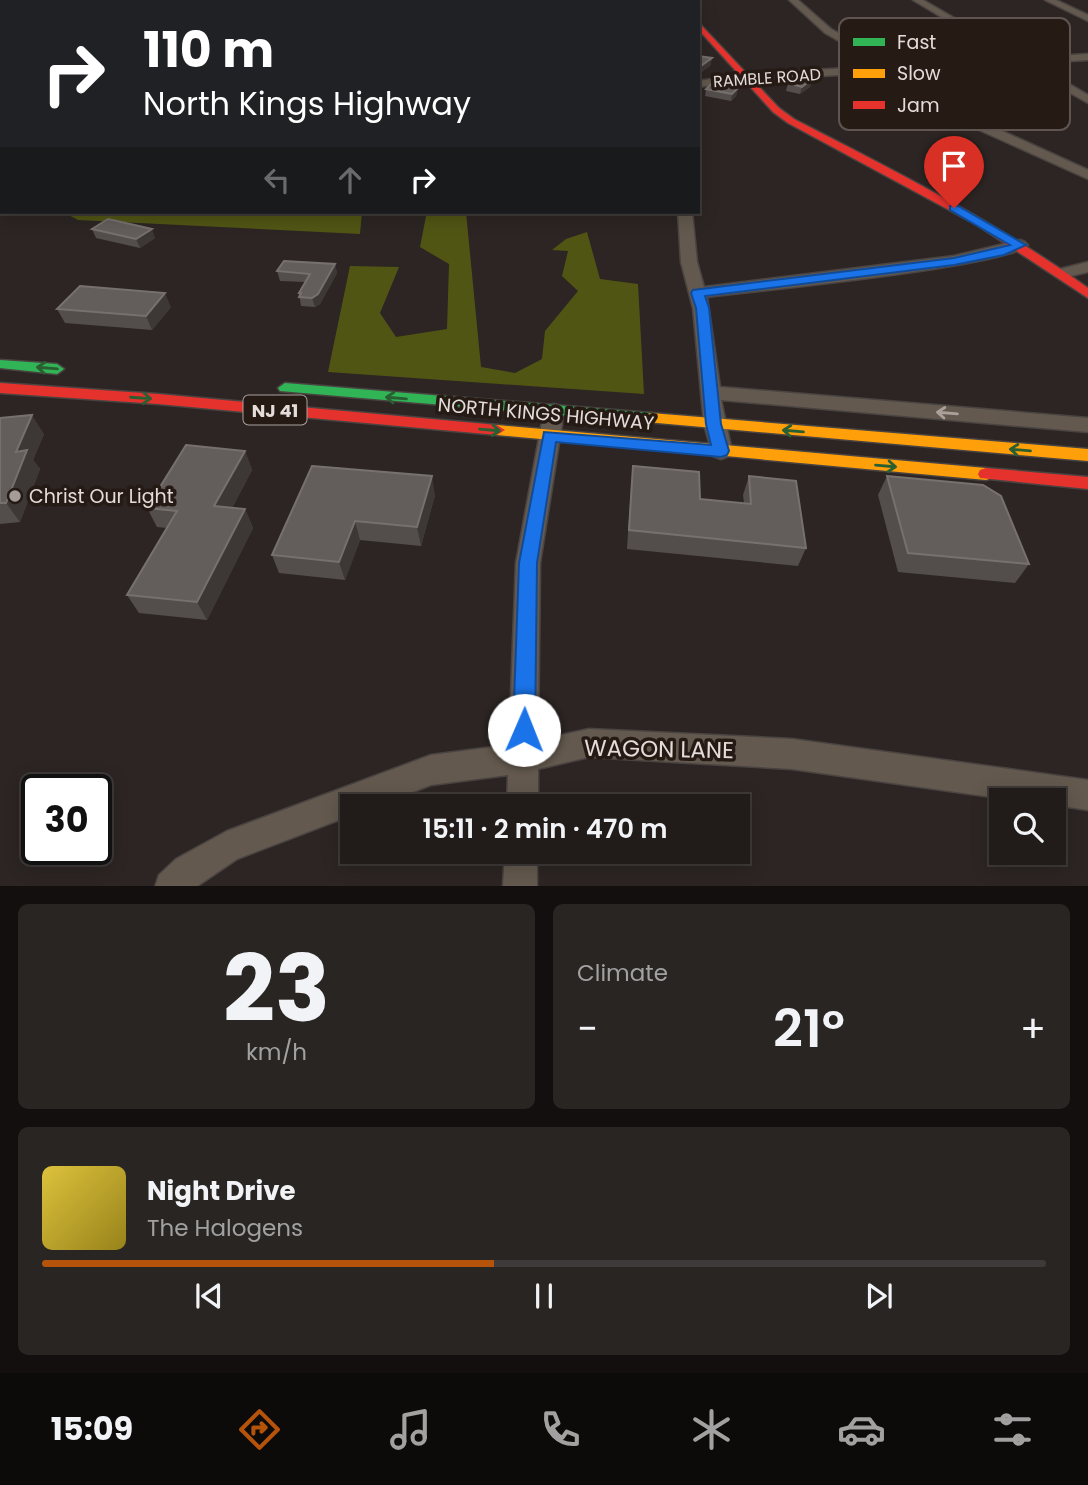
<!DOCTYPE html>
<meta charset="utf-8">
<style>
:root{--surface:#211c1a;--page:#292523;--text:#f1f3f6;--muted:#a2a1a2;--line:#3e3a39;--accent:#b45309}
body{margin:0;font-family:Poppins,sans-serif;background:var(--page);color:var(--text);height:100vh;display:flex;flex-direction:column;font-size:26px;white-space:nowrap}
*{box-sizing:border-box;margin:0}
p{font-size:23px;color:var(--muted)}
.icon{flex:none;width:38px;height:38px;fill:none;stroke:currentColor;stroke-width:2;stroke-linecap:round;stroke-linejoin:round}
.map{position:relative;height:886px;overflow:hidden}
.side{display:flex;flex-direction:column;gap:18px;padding:18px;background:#120f0e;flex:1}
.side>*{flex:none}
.top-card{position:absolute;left:0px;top:0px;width:700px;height:214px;box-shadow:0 4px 18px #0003,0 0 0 2px var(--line);background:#202124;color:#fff;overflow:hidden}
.tools{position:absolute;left:989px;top:788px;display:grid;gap:14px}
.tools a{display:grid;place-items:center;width:77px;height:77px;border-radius:0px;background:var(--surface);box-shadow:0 4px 18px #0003,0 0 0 2px var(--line);font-size:35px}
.speed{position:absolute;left:21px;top:774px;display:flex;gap:14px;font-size:35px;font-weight:700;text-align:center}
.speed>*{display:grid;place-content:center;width:91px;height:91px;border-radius:50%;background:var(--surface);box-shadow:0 4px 18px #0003,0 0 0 2px var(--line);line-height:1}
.speed .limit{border:4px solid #111;border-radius:10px;background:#fff;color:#111}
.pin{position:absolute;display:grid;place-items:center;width:60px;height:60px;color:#fff;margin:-72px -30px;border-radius:50% 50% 50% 0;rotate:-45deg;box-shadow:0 0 7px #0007}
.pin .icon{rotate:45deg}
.me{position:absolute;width:77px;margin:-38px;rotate:1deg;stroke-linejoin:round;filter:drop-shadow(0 0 5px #0008)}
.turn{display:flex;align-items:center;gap:24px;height:147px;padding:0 28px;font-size:32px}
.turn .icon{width:91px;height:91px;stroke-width:2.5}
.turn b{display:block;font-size:49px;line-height:60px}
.lanes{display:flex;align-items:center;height:66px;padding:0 28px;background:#0003;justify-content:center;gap:35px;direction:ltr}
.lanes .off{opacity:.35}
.big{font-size:52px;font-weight:600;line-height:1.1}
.side .widget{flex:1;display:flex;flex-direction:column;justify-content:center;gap:10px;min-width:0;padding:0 24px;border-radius:10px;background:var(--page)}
.side .dial{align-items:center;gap:0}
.dial b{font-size:91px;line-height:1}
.song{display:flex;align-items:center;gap:21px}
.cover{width:84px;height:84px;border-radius:10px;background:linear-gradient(135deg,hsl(50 70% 55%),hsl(50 70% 35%))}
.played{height:7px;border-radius:4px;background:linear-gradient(90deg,var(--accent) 45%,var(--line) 45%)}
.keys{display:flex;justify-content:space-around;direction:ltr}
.heat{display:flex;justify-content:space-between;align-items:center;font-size:38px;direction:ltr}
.side .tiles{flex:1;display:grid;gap:18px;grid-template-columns:1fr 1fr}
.widget:last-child{grid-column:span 2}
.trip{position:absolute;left:340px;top:794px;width:410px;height:70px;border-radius:0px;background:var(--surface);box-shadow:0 4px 18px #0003,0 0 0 2px var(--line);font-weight:600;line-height:70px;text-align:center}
.menu{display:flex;height:112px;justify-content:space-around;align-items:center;background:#0d0b0a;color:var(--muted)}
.menu .icon{width:49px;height:49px}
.menu .selected{color:var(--accent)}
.menu b{font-size:32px;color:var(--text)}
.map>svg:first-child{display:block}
</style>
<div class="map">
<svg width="1088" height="887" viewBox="0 0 1088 887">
<rect width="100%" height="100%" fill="#2c2523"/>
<!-- forest -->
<g fill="#515514">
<polygon points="63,212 362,212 360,234 78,220"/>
<polygon points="441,212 466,212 481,367 515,373 542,359 545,331 578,291 562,276 568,251 552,250 566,239 587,232 600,279 638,284 644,394 328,372 350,266 399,267 380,313 396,337 447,329 449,264 420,247 426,216"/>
</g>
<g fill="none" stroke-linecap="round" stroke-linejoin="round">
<defs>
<g id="street">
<polygon points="243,0 257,0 258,2 244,2"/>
<polygon points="489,0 517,0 488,2"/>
<polygon points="560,0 568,0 569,2 560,2"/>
<polygon points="789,0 798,0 831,29 897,65 1010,58 913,0 923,0 1023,58 1088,54 1088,60 1033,63 1088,95 1088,103 1019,64 906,71 965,114 1088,170 1088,179 957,120 893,72 747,80 698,87 698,81 747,74 883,66 825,33"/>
<polygon points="1045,0 1056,0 1088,15 1088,21"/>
<path d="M 678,212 L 692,212 L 697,262 L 704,287 L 954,256 L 1020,240 L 1025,242 L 1028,245 C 1007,267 754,291 707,297 L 720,387 L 1088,418 L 1088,432 L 721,400 L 732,451 L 729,456 L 721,459 L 713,456 L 704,424 L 693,308 L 681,262 Z"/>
<polygon points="1088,262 1088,272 1062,278 1054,273 1056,270"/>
<polygon points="554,404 561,406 564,411 540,563 538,740 589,729 792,739 1088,780 1088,810 1054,805 1054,800 1013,800 792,769 589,757 538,769 538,807 507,807 508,775 431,785 374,807 352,807 352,815 237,859 196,887 155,887 159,875 176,859 227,831 431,755 509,745 516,563 544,411 547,406"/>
<polygon points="505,852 537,852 537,887 503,887"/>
</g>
<g id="fast">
<polygon points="0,360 57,364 64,369 57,374 0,368"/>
<polygon points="285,383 651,413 659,418 651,423 280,391 278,388"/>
</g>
<g id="slow">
<polygon points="670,0 677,0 679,2 671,2"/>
<polygon points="651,413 1088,449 1088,461 646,422 643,418"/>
<polygon points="497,425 986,468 992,470 994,474 992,478 986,480 497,435 489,430"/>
</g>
<g id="jam">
<path d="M 698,22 L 779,108 L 794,119 C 895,171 996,222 1088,288 L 1088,298 L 977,225 L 788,123 L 773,112 L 698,29 Z"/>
<polygon points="0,383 158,394 497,425 505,430 497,435 158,404 0,393"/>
<polygon points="986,468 1088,477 1088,489 980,478 978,474 980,470"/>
</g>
</defs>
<!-- street casing -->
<use href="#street" stroke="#494341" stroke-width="3"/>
<!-- fast casing -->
<use href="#fast" stroke="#494341" stroke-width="3"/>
<!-- slow casing -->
<use href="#slow" stroke="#494341" stroke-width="3"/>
<!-- jam casing -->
<use href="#jam" stroke="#494341" stroke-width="3"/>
<!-- street -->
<use href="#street" fill="#63594e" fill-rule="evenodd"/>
<!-- fast -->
<use href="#fast" fill="#30b455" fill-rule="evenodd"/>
<!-- slow -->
<use href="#slow" fill="#ff9f0a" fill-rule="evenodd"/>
<!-- jam -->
<use href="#jam" fill="#e5322d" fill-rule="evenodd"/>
</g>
<!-- wall -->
<g fill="#534e4c">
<polygon points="698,56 712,58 710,66 700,73 698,73"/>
<polygon points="812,79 810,87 800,94 786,91 788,83"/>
<polygon points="738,88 736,96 731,101 705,96 706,89"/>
<polygon points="92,229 155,238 140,248 96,238"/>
<polygon points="335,264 337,273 320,304 315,307 301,306 299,293 305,282 280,281 277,271"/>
<polygon points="171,307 152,330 65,323 57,309"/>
<polygon points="0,418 44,434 33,460 40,469 20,522 0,524"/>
<polygon points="245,451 252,470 232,508 245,509 253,528 207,620 139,613 127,595 167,528 157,527 147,508"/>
<polygon points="312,466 435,495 421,546 360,540 345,580 279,573 272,555"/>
<polygon points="633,466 700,499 744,503 743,495 749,476 806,548 798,566 627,549 631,485"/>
<polygon points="887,476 1029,564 1015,583 898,572 878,495"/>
</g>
<!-- shaded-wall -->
<g fill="#3d3735">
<polygon points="21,0 34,0 35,2 14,2"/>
<polygon points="712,58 710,66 700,73 701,66"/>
<polygon points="812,79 810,87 800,94 802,87"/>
<polygon points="738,88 736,96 731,101 732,94"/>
<polygon points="152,229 155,238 140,248 136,239"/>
<polygon points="335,264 337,273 320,304 315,307 312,298"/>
<polygon points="165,293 171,307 152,330 146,316"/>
<polygon points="32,415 44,434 33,460 40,469 20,522 6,503 16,452"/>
<polygon points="245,451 252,470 223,525 214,506"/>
<polygon points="432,476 435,495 421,546 417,527"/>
<polygon points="245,509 253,528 207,620 197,602"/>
<polygon points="355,521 360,540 345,580 339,562"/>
</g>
<!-- building -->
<g fill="#635d5b" stroke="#77716e" stroke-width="2">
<polygon points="698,56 712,58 701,66 698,65"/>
<polygon points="798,76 812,79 802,87 788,83"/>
<polygon points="712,83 738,88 732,94 706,89"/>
<polygon points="108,219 152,229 136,239 92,229"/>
<polygon points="284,261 335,264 318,294 312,298 299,297 301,293 299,293 310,274 277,271"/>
<polygon points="80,286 165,293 146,316 57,309"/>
<polygon points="32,415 16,452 27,450 6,503 0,503 0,418"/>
<polygon points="186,445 245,451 214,506 245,509 197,602 127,595 177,511 147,508"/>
<polygon points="312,466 432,476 417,527 355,521 339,562 272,555"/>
<polygon points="633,466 699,472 700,499 751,504 749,476 796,481 806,548 629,530"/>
<polygon points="887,476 983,485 1001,496 1029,564 908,553"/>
</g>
<!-- one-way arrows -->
<defs><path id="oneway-shaft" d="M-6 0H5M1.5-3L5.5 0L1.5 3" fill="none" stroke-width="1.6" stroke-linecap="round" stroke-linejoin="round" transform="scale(1.75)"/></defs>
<g stroke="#2a5f32">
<use href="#oneway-shaft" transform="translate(47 368) rotate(-175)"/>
<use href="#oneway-shaft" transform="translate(141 398) rotate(4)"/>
<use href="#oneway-shaft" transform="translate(396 398) rotate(-175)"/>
<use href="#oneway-shaft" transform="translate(490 430) rotate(5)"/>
<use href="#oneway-shaft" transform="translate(793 431) rotate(-175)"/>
<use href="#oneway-shaft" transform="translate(1020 450) rotate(-175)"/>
<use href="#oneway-shaft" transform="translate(886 466) rotate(5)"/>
</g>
<use stroke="#aaa19a" href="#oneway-shaft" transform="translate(947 413) rotate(-175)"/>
<!-- route -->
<polygon fill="#1a73e8" stroke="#114b97" stroke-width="2" points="950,206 958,206 1026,245 1004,255 954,265 705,296 709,308 721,424 729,451 727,455 721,457 556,442 537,563 535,730 532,737 524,741 516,737 513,730 519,563 544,432 711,445 706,424 696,308 691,293 693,290 954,258 1010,245 950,210"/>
<!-- markers -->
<circle fill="#a49c99" stroke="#261a15" stroke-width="2.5" cx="15" cy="496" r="7"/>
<g text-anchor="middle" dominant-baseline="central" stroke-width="7" stroke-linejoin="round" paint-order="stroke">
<!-- far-street labels -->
<g font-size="16" fill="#e4dcd8" stroke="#261a15">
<text transform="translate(767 78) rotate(-4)">RAMBLE ROAD</text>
</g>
<!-- shield labels -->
<rect fill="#261a15" stroke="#aba29e" stroke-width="2" x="243.5" y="395.5" width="63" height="29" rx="5"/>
<g font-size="18" font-weight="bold" fill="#e4dcd8">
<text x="275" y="410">NJ 41</text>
</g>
<!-- street labels -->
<g font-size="19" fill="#e4dcd8" stroke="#261a15">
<text transform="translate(546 414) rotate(5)">NORTH KINGS HIGHWAY</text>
</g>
<!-- poi labels -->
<g font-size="19" fill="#e4dcd8" stroke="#261a15" text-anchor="start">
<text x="29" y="496">Christ Our Light</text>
</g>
<!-- near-street labels -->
<g font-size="23" fill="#e4dcd8" stroke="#261a15">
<text transform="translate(659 749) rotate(1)">WAGON LANE</text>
</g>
</g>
<!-- legend -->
<rect x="839" y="18" width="231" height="112" rx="10" fill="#261a15" stroke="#5f5450" stroke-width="2"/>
<rect x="853" y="38" width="32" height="8" fill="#30b455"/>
<rect x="853" y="69" width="32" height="9" fill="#ff9f0a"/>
<rect x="853" y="101" width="32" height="8" fill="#e5322d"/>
<g font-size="19" fill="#e4dcd8">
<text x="897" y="49">Fast</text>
<text x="897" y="80">Slow</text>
<text x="897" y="112">Jam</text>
</g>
</svg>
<div class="tools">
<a><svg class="icon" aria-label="search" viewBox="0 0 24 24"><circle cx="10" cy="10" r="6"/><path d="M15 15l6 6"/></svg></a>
</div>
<div class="speed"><div class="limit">30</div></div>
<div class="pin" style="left:954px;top:208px;background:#d93025"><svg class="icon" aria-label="arrive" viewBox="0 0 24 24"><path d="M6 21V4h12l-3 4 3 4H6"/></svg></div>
<svg class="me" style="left:524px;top:730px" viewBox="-20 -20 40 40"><circle r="19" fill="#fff"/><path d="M0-13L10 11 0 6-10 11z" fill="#1a73e8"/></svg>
<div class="trip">15:11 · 2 min · 470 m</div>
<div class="top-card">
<div class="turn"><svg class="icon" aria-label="right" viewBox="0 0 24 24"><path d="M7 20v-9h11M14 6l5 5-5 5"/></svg><div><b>110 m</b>North Kings Highway</div></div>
<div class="lanes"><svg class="icon off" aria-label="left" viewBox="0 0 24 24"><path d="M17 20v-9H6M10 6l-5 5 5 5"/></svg><svg class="icon off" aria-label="ahead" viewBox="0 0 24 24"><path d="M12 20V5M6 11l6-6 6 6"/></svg><svg class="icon" aria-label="right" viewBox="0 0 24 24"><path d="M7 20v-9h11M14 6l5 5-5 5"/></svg></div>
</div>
</div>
<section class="side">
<div class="tiles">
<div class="widget dial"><b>23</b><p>km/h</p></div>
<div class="widget"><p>Climate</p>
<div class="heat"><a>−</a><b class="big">21°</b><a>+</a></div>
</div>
<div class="widget">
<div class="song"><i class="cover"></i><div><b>Night Drive</b><p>The Halogens</p></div></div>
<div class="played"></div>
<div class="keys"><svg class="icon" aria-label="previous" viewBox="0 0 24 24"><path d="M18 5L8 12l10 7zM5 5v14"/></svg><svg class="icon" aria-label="pause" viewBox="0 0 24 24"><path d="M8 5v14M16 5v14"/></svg><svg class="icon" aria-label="next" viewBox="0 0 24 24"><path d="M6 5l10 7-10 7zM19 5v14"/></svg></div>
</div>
</div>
</section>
<nav class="menu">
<b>15:09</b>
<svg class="icon selected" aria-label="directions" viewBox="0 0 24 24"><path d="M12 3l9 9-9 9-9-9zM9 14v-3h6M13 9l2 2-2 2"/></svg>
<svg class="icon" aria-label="music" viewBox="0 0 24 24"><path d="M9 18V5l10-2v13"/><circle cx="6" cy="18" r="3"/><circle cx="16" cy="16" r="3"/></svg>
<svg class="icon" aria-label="phone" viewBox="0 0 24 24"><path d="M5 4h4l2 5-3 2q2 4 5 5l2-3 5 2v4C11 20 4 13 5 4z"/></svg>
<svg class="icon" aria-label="climate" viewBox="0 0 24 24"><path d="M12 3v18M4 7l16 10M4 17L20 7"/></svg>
<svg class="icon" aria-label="car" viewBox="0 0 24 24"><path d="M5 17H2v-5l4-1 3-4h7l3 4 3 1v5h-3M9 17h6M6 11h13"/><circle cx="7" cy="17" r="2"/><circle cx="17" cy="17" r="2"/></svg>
<svg class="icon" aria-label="filters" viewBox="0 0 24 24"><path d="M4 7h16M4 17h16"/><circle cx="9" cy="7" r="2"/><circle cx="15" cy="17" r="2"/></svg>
</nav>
